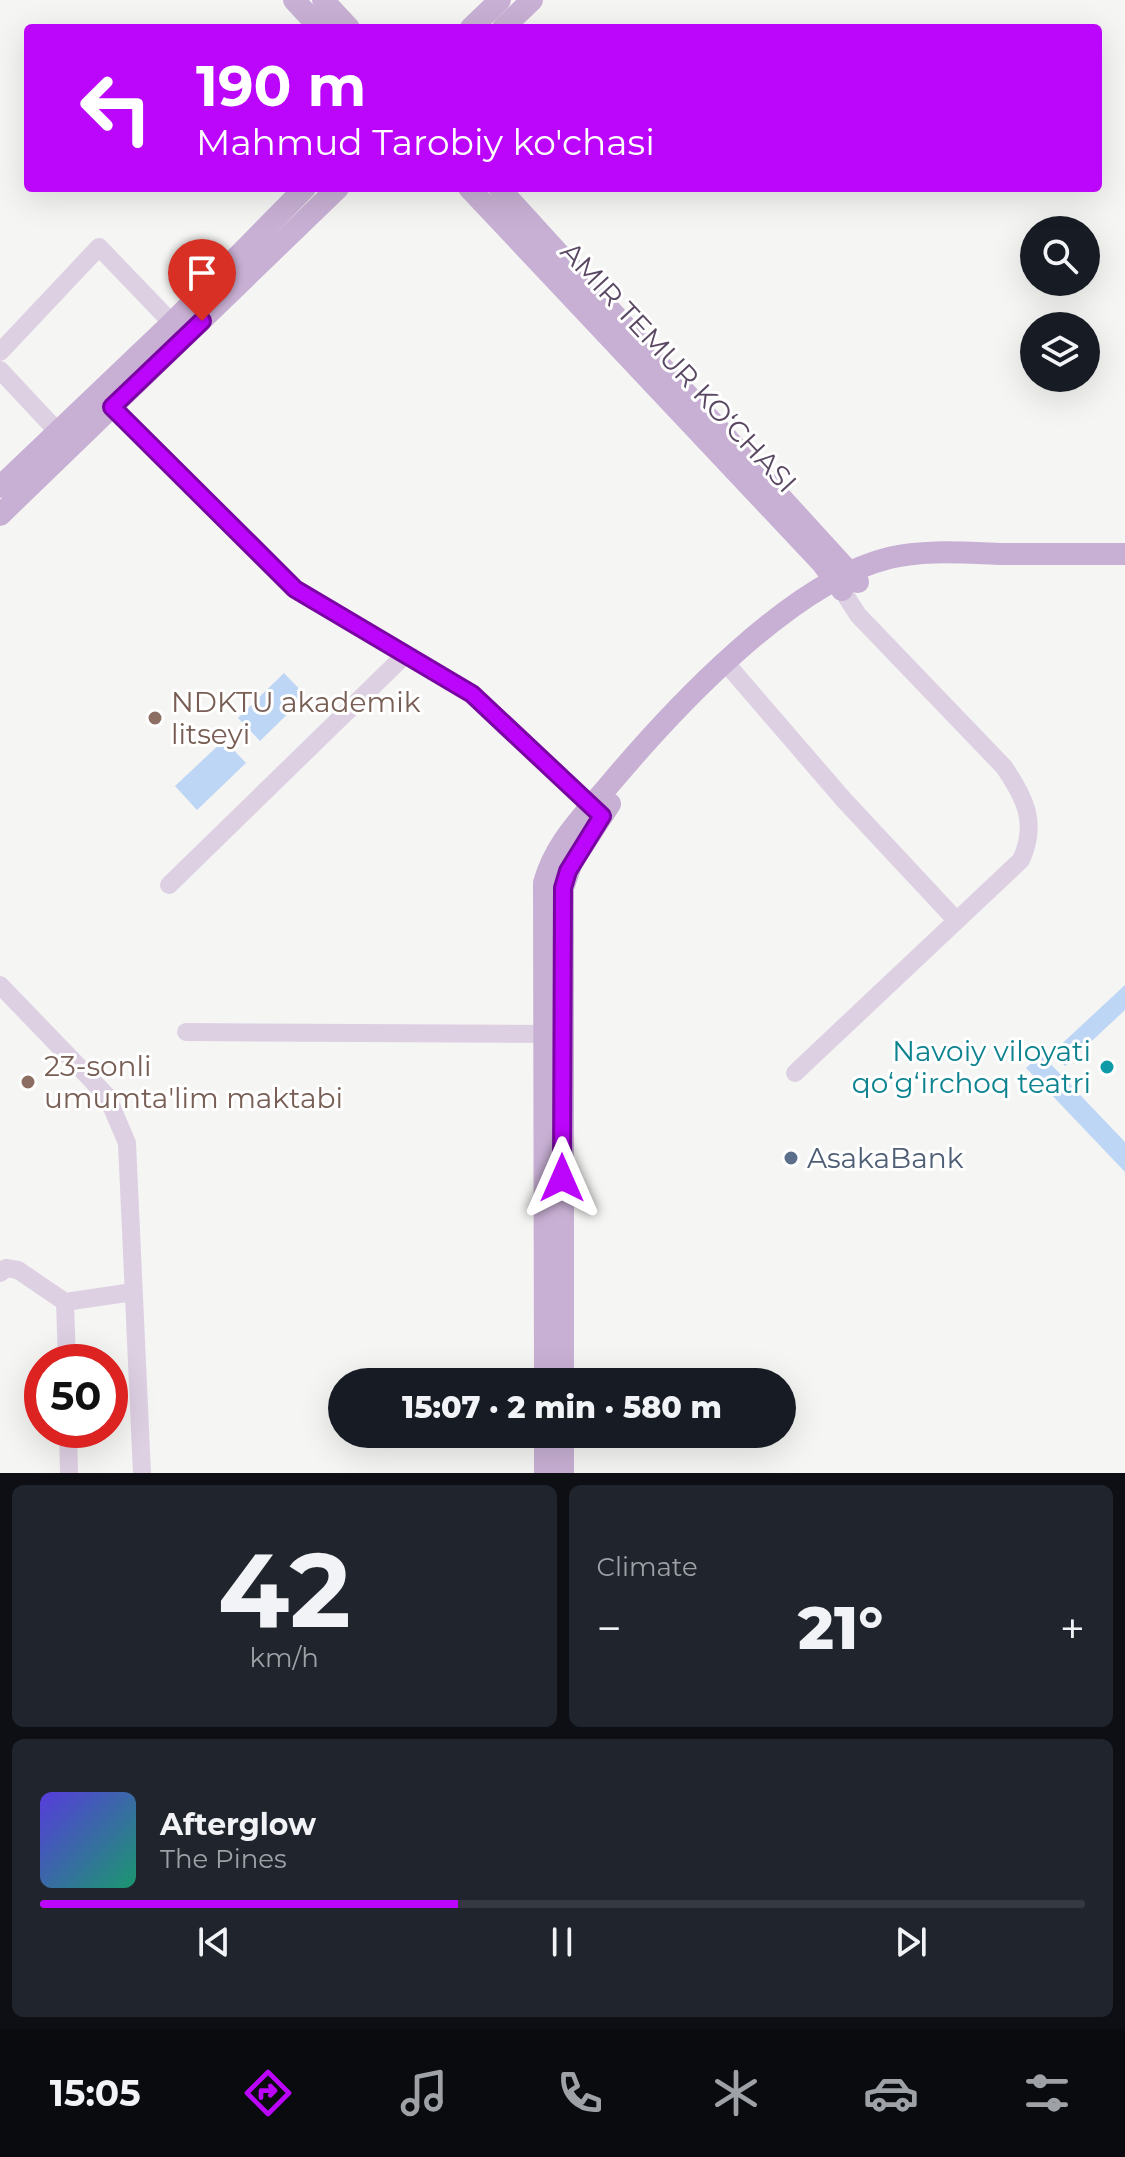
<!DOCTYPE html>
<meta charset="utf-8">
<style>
:root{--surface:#171b24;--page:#20242c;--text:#f1f3f6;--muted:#9ea1a6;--line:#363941;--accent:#bc06fb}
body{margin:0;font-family:Montserrat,sans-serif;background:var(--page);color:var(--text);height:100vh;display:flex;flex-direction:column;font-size:30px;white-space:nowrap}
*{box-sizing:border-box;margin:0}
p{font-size:26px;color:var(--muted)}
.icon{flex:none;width:44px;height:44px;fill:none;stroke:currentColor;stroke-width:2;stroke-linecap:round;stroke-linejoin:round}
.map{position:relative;height:1473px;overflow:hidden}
.side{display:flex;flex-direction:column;gap:12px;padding:12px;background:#0d0f14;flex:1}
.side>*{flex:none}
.banner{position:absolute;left:24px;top:24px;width:1078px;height:168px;border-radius:8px;box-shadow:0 8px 32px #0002;background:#bc06fb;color:#fff;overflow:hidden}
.buttons{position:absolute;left:1020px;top:216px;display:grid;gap:16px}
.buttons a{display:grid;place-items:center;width:80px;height:80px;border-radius:50%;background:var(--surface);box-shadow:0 8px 32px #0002;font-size:40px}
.speed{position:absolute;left:24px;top:1344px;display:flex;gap:16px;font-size:40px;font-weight:700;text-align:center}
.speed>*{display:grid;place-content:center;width:104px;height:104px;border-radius:50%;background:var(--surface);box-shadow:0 8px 32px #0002;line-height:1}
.speed .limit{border:12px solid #d22;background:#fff;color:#111}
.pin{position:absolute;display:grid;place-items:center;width:68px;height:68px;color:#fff;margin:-82px -34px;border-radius:50% 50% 50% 0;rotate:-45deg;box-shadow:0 0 8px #0007}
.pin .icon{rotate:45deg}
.me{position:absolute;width:88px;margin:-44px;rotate:0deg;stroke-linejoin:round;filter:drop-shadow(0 0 6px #0008)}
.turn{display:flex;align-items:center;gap:28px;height:168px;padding:0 40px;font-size:36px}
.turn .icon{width:104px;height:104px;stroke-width:2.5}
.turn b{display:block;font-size:56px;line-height:68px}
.big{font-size:60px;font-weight:800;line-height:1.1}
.side .widget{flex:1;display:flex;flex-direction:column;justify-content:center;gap:12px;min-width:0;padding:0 28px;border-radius:12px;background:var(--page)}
.side .dial{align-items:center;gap:0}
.dial b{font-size:104px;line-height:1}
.song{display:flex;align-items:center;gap:24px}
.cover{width:96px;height:96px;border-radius:12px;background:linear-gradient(135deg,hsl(250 70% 55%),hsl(160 70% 35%))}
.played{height:8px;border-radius:4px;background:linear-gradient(90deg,var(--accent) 40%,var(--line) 40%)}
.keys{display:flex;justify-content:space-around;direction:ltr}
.heat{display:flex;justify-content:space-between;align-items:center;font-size:44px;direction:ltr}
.side .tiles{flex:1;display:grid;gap:12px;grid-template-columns:1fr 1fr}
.widget:last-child{grid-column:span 2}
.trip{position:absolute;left:328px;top:1368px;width:468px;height:80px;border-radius:40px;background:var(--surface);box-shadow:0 8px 32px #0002;font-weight:800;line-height:80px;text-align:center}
.menu{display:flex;height:128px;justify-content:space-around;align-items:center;background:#090b0e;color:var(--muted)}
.menu .icon{width:56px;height:56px}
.menu .current{color:var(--accent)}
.menu b{font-size:36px;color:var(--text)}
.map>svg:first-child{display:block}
</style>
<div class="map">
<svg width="1125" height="1473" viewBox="0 0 1125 1473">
<rect width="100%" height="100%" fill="#f5f5f3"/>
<!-- green -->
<g fill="#bed6f5">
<polygon points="284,673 306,696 260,741 238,718"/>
<polygon points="224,740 246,763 197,810 175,786"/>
<polygon points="1125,985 1125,1010 1065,1066 1053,1052"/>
<polygon points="1041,1054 1125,1142 1125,1172 1026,1068"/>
</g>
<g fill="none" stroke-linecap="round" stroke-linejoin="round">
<!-- minor -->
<g stroke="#ddd0e3" stroke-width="18">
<polyline points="0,352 99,247 172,323"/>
<polyline points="0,370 58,432"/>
<polyline points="112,407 295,589 472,694 601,815"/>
<polyline points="725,662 844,800 956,920"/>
<polyline points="169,885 406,654"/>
<polyline points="0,985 107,1096 127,1143 142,1473"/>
<polyline points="186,1032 545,1034"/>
<path d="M 795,1073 L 1021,860 C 1038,823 1025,798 1004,767 L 858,615 L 842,590"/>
<polyline points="0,1273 6,1268 18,1270 65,1302 133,1292"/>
<polyline points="65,1302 67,1362"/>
<polyline points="68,1430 69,1473"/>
</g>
<!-- major -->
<g stroke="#c8b0d4" stroke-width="22">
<polyline points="294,0 320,28"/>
<polyline points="323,0 349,28"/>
<polyline points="471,28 500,0"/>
<polyline points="503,28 532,0"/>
<polyline points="469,188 822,563 842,590"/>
<polyline points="499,188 858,582"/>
<polyline points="0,487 172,323 305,188"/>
<polyline points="0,515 338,188"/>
<path d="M 545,1382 L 544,883 C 555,843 583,816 610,784 C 673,709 791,582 889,558 C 926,549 966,553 1004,554 C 1044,554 1085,554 1125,554"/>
<polyline points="563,1382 563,888 572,862 610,804"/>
<polyline points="545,1434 545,1473"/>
<polyline points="563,1434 563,1473"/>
</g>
</g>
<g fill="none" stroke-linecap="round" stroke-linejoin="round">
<defs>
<polyline id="route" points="202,321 112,407 295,589 472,694 602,816 568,871 563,888 562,1178"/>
</defs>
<!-- route casing -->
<use href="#route" stroke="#7a04a3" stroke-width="20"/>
<!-- route -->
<use href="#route" stroke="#bc06fb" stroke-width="14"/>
</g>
<!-- markers -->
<g fill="#8d6e63" stroke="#fff" stroke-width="3">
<circle cx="155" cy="718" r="8"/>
<circle cx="28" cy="1082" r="8"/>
</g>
<circle fill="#0f9aa8" stroke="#fff" stroke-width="3" cx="1107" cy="1067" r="8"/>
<circle fill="#5c6f8a" stroke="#fff" stroke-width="3" cx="791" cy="1158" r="8"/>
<g text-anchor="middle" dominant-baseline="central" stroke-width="6" stroke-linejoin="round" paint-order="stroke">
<!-- street labels -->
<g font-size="28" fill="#5a4863" stroke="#fff">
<text transform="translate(679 367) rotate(47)">AMIR TEMUR KO‘CHASI</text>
</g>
<!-- education labels -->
<g font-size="28" fill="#785e54" stroke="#fff" text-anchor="start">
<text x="171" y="702">NDKTU akademik<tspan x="171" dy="32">litseyi</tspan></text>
<text x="44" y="1066">23-sonli<tspan x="44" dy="32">umumta'lim maktabi</tspan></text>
</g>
<!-- culture labels -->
<g font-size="28" fill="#0d838f" stroke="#fff" text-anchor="end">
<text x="1091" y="1051">Navoiy viloyati<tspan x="1091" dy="32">qoʻgʻirchoq teatri</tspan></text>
</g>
<!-- service labels -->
<g font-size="28" fill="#4e5e75" stroke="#fff" text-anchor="start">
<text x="807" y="1158">AsakaBank</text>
</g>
</g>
</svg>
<div class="buttons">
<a><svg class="icon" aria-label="search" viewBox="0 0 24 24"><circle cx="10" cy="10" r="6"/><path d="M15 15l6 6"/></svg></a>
<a><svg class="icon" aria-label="layers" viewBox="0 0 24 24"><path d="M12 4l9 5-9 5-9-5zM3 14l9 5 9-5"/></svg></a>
</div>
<div class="speed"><div class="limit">50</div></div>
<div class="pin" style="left:202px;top:321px;background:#d93025"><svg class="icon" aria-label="arrive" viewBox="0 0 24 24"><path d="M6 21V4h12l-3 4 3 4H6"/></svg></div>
<svg class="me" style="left:562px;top:1178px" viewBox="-20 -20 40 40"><path d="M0-17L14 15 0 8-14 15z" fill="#bc06fb" stroke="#fff" stroke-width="4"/></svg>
<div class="trip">15:07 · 2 min · 580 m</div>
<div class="banner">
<div class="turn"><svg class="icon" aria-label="left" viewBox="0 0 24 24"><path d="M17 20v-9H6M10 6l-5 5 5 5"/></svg><div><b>190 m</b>Mahmud Tarobiy ko'chasi</div></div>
</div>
</div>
<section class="side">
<div class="tiles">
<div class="widget dial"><b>42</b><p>km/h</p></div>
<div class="widget"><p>Climate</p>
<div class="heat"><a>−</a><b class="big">21°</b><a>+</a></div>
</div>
<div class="widget">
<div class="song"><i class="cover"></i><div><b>Afterglow</b><p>The Pines</p></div></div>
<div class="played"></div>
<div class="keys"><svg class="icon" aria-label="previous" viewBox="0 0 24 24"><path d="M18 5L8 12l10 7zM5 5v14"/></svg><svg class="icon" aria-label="pause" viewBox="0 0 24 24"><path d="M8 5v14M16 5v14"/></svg><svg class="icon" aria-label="next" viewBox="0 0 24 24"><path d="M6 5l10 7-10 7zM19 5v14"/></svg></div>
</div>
</div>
</section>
<nav class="menu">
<b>15:05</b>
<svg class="icon current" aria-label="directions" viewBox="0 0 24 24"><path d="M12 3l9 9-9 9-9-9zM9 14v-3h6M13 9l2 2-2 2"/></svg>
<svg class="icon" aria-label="music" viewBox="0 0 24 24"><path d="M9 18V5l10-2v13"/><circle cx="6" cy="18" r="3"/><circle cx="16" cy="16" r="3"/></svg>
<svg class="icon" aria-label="phone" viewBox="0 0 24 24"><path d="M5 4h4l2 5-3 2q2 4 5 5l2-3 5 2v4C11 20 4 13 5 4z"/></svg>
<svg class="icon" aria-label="climate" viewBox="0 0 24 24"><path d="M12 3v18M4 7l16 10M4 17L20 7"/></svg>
<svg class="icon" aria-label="car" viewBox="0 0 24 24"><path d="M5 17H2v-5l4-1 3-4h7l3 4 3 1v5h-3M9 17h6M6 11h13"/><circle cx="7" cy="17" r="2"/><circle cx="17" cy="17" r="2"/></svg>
<svg class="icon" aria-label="filters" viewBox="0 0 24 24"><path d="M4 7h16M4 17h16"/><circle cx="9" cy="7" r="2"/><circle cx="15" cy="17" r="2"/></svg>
</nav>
